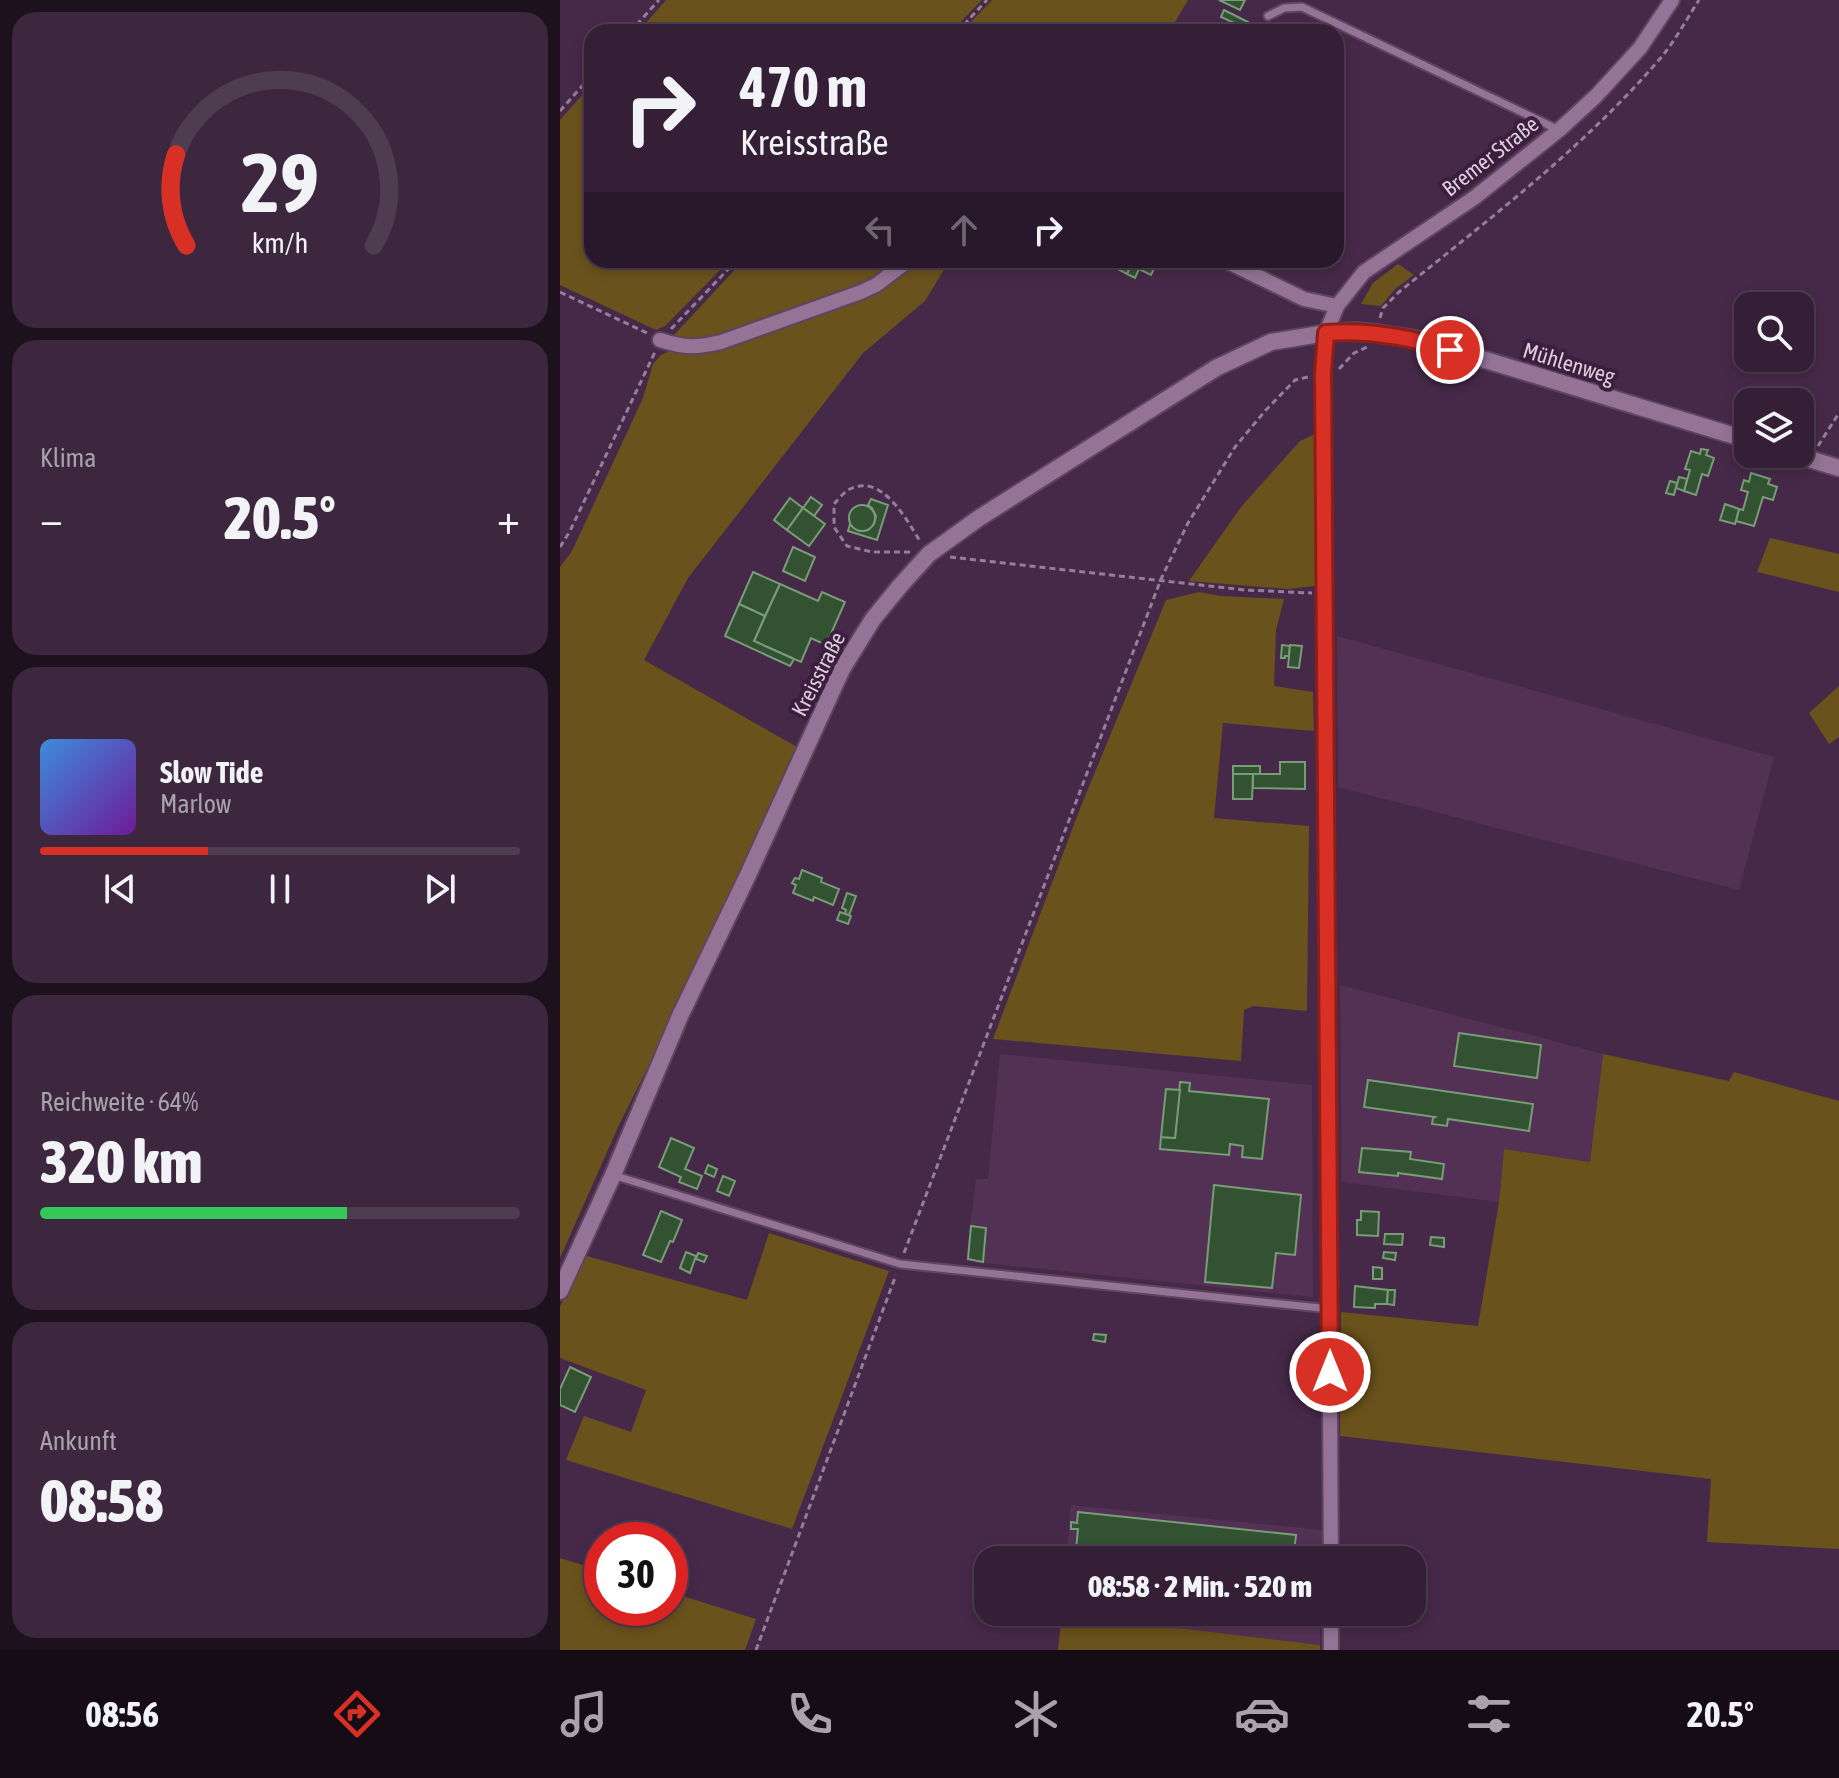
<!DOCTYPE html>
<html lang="de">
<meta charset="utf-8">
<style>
:root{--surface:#341f36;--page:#3c273e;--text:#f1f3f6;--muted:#a9a2ad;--line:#4e3d51;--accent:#d93025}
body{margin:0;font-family:"Asap Condensed",sans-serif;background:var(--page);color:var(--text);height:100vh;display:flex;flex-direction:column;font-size:30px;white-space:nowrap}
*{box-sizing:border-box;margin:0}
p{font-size:26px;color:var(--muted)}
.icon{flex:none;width:44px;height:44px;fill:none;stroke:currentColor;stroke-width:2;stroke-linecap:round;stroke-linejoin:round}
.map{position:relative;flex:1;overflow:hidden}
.side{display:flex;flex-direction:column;gap:12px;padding:12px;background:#1d111e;width:560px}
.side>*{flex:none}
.top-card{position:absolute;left:24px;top:24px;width:760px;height:244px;border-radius:24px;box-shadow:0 4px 12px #0003,0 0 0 2px var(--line);background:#341f36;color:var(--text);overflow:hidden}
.controls{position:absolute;left:1174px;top:292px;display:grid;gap:16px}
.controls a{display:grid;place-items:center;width:80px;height:80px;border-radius:16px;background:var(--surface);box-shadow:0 4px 12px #0003,0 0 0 2px var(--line);font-size:40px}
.speed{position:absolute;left:24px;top:1522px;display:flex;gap:16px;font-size:40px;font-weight:700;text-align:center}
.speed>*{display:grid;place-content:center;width:104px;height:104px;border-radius:50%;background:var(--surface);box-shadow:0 4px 12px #0003,0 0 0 2px var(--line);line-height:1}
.speed .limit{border:12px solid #d22;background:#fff;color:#111}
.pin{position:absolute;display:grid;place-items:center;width:68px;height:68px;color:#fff;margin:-34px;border:4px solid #fff;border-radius:50%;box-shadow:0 2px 8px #0007}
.me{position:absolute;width:88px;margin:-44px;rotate:0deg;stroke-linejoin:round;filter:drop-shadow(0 0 6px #0008)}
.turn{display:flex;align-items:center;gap:28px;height:168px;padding:0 24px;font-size:36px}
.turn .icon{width:104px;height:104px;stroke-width:2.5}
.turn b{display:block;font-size:56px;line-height:68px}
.lanes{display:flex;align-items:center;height:76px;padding:0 24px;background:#0003;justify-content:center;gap:40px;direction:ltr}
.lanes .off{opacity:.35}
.big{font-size:60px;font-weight:800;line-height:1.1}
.side .tile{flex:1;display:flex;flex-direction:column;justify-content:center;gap:12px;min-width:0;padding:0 28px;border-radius:24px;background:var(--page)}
.side .dial{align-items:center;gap:0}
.dial svg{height:208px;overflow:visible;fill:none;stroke:var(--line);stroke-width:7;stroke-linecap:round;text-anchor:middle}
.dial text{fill:var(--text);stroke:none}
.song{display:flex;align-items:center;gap:24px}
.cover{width:96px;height:96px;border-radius:12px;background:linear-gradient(135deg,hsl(210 70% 55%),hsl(280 70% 35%))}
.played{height:8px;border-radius:4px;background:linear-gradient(90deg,var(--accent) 35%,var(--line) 35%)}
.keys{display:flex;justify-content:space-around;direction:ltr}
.heat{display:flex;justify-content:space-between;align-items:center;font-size:44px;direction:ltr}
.charge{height:12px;border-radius:6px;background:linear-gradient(90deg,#34c759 64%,var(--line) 0)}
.trip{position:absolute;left:414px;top:1546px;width:452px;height:80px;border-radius:24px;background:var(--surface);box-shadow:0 4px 12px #0003,0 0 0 2px var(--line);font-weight:800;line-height:80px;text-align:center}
.tab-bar{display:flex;height:128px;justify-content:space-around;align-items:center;background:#150c16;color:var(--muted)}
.tab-bar .icon{width:56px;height:56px}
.tab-bar .current{color:var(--accent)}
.tab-bar b{font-size:36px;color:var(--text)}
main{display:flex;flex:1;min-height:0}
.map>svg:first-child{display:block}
</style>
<main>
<section class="side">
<div class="tile dial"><svg viewBox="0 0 100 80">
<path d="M14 69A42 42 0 1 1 86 69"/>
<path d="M14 69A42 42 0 0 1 10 34" stroke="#d93025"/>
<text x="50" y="56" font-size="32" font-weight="700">29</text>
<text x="50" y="72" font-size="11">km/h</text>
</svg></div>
<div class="tile"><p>Klima</p>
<div class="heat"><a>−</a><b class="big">20.5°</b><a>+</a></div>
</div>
<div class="tile">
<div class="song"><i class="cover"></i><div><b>Slow Tide</b><p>Marlow</p></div></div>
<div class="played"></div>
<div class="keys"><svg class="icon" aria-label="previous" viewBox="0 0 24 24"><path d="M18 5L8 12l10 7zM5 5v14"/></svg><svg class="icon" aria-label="pause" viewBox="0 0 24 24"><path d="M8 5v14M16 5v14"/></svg><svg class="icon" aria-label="next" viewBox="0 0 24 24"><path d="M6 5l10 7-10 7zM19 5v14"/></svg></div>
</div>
<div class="tile"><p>Reichweite · 64%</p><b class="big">320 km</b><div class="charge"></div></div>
<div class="tile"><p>Ankunft</p><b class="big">08:58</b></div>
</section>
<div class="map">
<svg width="1279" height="1650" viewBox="0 0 1279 1650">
<rect width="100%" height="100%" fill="#462948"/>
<!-- built -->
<g fill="#533155">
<polygon points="777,636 1214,757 1179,890 778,787"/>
<polygon points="780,985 1043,1054 1030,1162 944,1149 939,1202 782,1182"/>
<polygon points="440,1054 752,1085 753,1297 406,1261 416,1179 428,1179"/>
<polygon points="511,1505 763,1530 762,1560 506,1560"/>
<polygon points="502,1612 761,1612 760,1645 502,1614"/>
</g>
<!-- green -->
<g fill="#6a521c">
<polygon points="106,0 422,0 391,32 78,32"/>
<polygon points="432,0 628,0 609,32 401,32"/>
<polygon points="32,84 32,260 170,260 105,326 96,330 0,285 0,120"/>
<polygon points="184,260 390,260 365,301 303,353 128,578 84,660 237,747 99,1045 59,1125 0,1258 0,567 12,551 83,398 93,364 101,355 110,351 127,354 135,342 112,337"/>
<polygon points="838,264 854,275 835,289 821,306 801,304 813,283"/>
<polygon points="757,433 755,586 728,589 629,581 681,507 740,441"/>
<polygon points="1210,538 1279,554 1279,592 1197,572"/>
<polygon points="639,592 661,596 724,599 716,630 714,686 753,692 754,731 663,723 654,818 749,826 747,1011 693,1006 684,1010 681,1061 433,1039 521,806 606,600"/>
<polygon points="1279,686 1279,737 1269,744 1249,713"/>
<polygon points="1043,1054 1169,1081 1174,1072 1279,1101 1279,1549 1147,1542 1151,1479 780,1436 781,1312 918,1326 939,1202 944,1149 1030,1162"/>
<polygon points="209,1233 329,1271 232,1529 6,1460 24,1416 71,1432 86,1390 0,1358 0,1307 23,1255 187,1300"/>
<polygon points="0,1558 42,1571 42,1608 110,1608 110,1592 196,1619 185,1650 0,1650"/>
<polygon points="502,1614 760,1645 760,1650 498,1650"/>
</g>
<!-- building -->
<g fill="#325232" stroke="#789b78" stroke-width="2">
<polygon points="659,0 685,0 680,10"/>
<polygon points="664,10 688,22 685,28 661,17"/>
<polygon points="541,260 569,260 573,262 567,274"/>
<polygon points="576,260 598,260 591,275 579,269 575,278 567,274 573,261 575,263"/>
<polygon points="1141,449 1148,450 1146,455 1154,458 1148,476 1142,474 1136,495 1124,491 1130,470 1125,469 1131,451 1140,454"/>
<polygon points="1191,473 1210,479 1208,484 1217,487 1213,500 1203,497 1194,526 1176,521 1179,509 1183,510 1188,492 1181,490 1184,480 1189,482"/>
<polygon points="1119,477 1127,479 1124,491 1116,488"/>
<polygon points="1110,481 1117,483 1114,495 1106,493"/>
<polygon points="251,497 262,505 254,516 243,508"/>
<polygon points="230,498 243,508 227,530 214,520"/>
<polygon points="311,499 328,505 317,540 288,531 290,524 300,531 308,530 314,524 316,516 312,508 308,505"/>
<polygon points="1165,504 1179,509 1175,524 1160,520"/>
<circle cx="302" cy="518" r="13"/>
<polygon points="243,508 265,524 249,546 227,530"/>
<polygon points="233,547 255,557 245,581 223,571"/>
<polygon points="193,572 220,584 205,616 179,604"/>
<polygon points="220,584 258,601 262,592 285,602 266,645 251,638 241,662 194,641"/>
<polygon points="179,604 205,616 194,641 234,659 230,666 165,636"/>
<polygon points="722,645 730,646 729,656 725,656 725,658 721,658"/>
<polygon points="730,645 742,646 739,668 728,667"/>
<polygon points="720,762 745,762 745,789 693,788 693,774 720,774"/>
<rect x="673" y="766" width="27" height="8"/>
<polygon points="673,774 693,774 692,799 673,799"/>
<polygon points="242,870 262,878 261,882 279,889 273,905 254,897 253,901 233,893 236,885 232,883 235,878 239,879"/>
<polygon points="287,893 296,896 289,915 285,914 286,910 282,908"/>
<polygon points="280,912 291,916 288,924 277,920"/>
<polygon points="899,1033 981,1045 977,1078 894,1066"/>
<polygon points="808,1080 973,1104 969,1131 888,1119 887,1126 872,1124 873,1118 875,1117 804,1107"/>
<polygon points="620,1082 630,1083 629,1091 709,1099 702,1159 682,1157 683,1146 670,1144 669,1155 600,1149 601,1137 615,1138"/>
<polygon points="606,1089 620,1090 615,1138 601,1137"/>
<polygon points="111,1138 134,1148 125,1169 142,1176 137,1189 119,1182 121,1177 99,1167"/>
<polygon points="802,1148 851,1152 850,1159 884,1164 882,1179 838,1173 838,1176 799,1172"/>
<polygon points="148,1165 157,1169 154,1177 145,1173"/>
<polygon points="163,1176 175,1181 169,1196 157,1191"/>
<polygon points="654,1185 741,1195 735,1255 716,1253 712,1288 645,1282"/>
<polygon points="101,1211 122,1220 113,1242 110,1241 101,1262 83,1255"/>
<polygon points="801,1211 819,1212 818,1236 797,1235 797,1220 801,1220"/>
<polygon points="411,1226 426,1228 423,1262 408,1259"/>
<polygon points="825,1234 843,1234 842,1245 824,1244"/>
<polygon points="871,1237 884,1238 884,1247 870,1245"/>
<polygon points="126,1252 136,1256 130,1273 120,1268"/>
<polygon points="824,1252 836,1253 835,1260 823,1258"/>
<polygon points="138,1253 147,1256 144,1262 136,1259"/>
<polygon points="813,1267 822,1268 822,1279 813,1279"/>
<polygon points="795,1286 828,1290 827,1304 815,1304 815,1308 794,1307"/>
<polygon points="828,1290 835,1290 834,1305 827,1304"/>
<polygon points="534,1334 546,1335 545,1342 533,1340"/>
<polygon points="10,1367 31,1377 15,1412 0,1405 0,1389"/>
<polygon points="518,1512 736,1535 733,1560 515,1560 518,1529 511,1529 511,1522 517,1523"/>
</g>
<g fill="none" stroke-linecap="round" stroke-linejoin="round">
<defs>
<g id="service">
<polyline points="708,16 724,8 742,7 999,130"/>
<polyline points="53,1175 340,1264 770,1309"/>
</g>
<g id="minor">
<polyline points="664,260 744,299 777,306"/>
<path d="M 100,340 C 125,348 136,348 161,342 L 301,292 L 316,285 L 349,260"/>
<polyline points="771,1560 763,373 766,333 777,306 804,272 914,198 999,130 1036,96 1080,48 1112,0"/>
<polyline points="771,1612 771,1650"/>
</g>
<g id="tertiary">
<polyline points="1233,454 1279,468"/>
<polyline points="0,1291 53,1175 120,1016 187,877 282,669 313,619 340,586 369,554 419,518 656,368 711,342 766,333 794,331 816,333 860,340 1188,440"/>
</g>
</defs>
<!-- service casing -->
<use href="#service" stroke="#5d455f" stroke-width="11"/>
<!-- minor casing -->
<use href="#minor" stroke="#5d455f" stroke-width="18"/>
<!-- tertiary casing -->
<use href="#tertiary" stroke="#5d455f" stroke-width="20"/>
<!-- path -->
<g stroke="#957e97" stroke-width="3" stroke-dasharray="6 4" stroke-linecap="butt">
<polyline points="70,32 99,0"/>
<polyline points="397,32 427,0"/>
<polyline points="0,111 32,75"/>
<polyline points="0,292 87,333"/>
<path d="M 820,318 L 823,308 L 839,292 C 929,219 1022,149 1098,61 C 1114,43 1126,20 1139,0"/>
<polyline points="111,329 177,260"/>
<polyline points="779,369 794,353 807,347"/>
<polyline points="1258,446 1279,413"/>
<polyline points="0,547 10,531 95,352"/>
<path d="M 350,552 L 312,552 L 287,546 L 274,527 L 274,504 C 278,500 283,493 288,490 C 321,471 346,519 360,541"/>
<polyline points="390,557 685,590 752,593"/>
<polyline points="344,1253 601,579 628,523 675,447 705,411 735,380 748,377"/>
<polyline points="196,1650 336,1275"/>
</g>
<!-- service -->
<use href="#service" stroke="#947396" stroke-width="7"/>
<!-- minor -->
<use href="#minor" stroke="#947396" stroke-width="14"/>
<!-- tertiary -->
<use href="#tertiary" stroke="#947396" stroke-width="16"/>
</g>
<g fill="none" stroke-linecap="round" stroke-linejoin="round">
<defs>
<path id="route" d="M 770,1372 L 763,373 L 766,333 C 809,330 849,337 890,350"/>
</defs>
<!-- route casing -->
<use href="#route" stroke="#8d1f18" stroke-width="20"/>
<!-- route -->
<use href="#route" stroke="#d93025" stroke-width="14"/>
</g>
<g text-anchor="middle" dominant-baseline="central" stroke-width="8" stroke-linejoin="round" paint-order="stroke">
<!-- street labels -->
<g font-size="22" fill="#deccdf" stroke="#3b1f3d">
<text transform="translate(930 156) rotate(-38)">Bremer Straße</text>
<text transform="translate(1009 363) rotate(17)">Mühlenweg</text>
<text transform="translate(258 674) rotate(-63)">Kreisstraße</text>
</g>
</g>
</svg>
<div class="controls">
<a><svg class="icon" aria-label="search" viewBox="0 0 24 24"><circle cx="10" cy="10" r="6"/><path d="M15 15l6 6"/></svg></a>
<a><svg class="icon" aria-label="layers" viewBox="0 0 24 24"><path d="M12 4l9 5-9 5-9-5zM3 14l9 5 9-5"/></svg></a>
</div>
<div class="speed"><div class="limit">30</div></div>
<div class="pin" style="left:890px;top:350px;background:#d93025"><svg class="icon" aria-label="arrive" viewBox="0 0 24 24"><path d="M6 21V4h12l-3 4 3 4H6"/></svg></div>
<svg class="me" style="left:770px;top:1372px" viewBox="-20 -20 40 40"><circle r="17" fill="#d93025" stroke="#fff" stroke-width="3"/><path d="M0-11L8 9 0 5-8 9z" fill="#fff"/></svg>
<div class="trip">08:58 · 2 Min. · 520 m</div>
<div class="top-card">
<div class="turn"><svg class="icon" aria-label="right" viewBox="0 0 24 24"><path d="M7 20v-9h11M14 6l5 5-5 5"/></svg><div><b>470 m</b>Kreisstraße</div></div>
<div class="lanes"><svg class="icon off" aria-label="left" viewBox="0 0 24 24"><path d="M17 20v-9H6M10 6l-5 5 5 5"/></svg><svg class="icon off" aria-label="ahead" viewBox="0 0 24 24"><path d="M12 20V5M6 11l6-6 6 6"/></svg><svg class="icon" aria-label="right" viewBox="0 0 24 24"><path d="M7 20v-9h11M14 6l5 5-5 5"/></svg></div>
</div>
</div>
</main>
<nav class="tab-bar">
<b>08:56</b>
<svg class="icon current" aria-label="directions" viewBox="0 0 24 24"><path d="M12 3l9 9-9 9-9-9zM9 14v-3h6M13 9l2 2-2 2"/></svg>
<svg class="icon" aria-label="music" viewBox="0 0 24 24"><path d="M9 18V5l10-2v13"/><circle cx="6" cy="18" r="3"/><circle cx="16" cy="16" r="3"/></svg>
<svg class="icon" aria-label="phone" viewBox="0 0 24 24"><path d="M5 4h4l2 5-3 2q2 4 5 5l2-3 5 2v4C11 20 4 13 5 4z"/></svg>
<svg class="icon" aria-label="climate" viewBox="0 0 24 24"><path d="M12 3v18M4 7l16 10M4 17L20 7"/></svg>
<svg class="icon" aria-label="car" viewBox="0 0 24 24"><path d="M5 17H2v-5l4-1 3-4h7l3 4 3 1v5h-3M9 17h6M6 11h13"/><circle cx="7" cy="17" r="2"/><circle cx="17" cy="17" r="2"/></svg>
<svg class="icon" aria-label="filters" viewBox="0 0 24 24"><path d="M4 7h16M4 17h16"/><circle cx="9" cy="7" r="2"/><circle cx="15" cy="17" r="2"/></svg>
<b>20.5°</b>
</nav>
